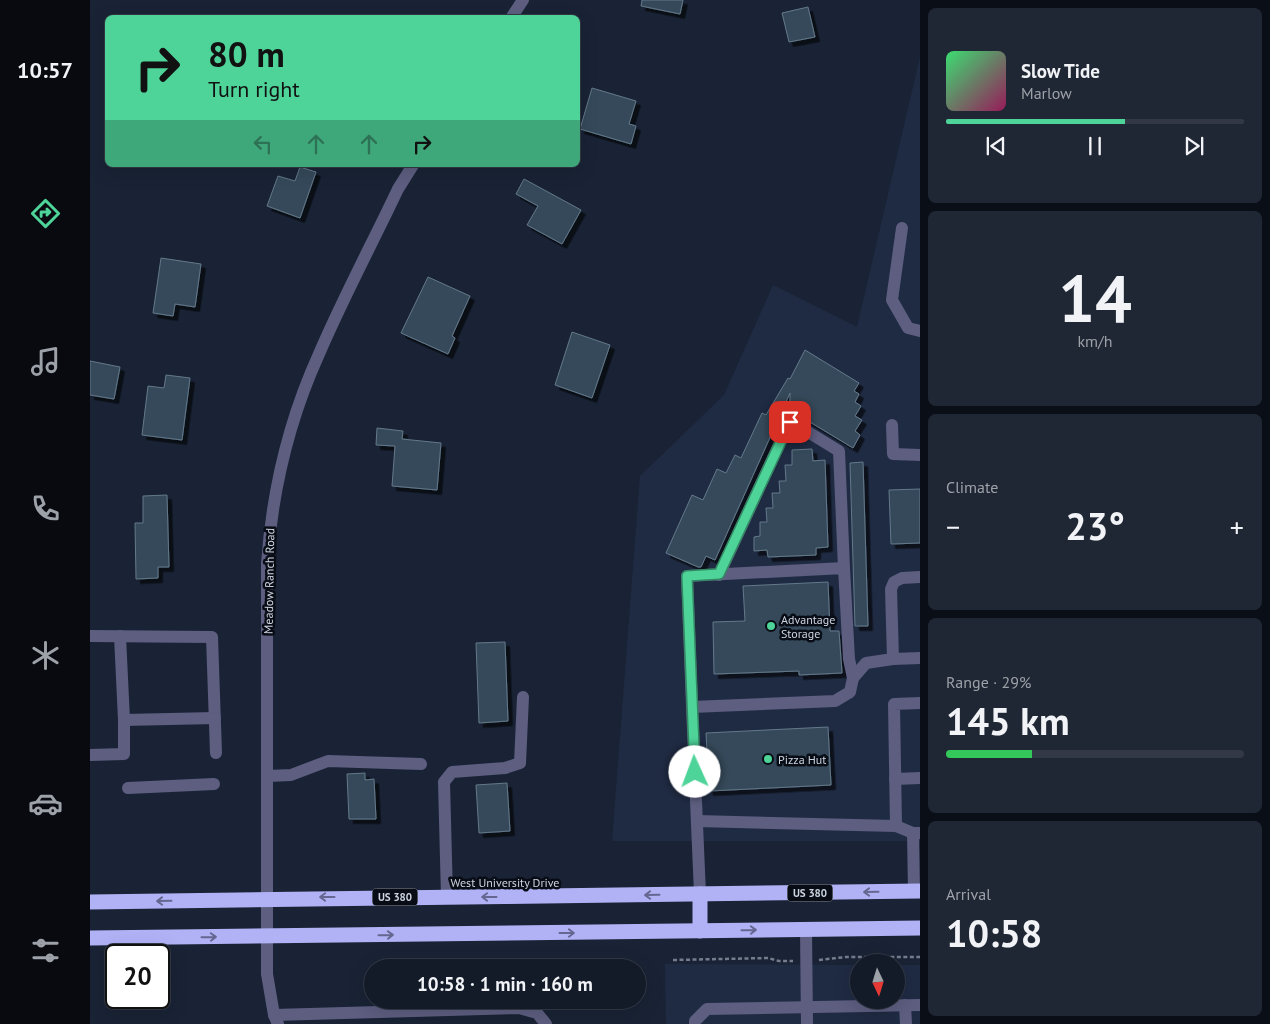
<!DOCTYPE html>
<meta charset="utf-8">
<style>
:root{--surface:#131a28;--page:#202734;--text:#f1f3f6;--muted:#9da1a8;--line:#323845;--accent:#4ed399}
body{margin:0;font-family:"PT Sans",sans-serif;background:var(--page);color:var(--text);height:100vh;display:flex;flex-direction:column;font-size:19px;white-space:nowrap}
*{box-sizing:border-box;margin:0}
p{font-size:16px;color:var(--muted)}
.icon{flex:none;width:28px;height:28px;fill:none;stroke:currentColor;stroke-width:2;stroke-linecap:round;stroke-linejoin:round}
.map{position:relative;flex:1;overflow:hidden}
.details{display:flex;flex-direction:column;gap:8px;padding:8px;background:#0a0e16;width:350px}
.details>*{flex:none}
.hud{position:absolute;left:15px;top:15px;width:475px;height:152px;border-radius:8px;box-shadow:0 5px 20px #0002,0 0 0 1px var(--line);background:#4ed399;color:#111;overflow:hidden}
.needle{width:32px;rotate:176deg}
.tools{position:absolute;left:760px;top:954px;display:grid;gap:10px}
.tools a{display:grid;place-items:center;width:55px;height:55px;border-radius:50%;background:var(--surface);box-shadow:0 5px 20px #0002,0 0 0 1px var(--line);font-size:25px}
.speed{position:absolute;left:15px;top:944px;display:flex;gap:10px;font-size:25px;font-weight:700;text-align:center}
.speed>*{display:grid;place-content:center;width:65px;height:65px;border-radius:50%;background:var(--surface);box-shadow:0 5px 20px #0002,0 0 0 1px var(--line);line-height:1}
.speed .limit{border:2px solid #111;border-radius:8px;background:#fff;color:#111}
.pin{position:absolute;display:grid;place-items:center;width:42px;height:42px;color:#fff;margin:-21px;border-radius:10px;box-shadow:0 2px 8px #0006}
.me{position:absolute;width:55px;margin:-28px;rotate:358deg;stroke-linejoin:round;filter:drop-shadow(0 0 4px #0008)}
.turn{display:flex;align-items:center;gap:18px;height:105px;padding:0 20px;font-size:22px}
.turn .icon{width:65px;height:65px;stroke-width:2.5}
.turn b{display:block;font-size:35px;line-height:42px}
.lanes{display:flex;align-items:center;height:48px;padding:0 20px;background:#0003;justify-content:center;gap:25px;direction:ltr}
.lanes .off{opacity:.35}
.big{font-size:38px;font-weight:700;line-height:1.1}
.details .tile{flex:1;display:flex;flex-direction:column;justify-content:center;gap:8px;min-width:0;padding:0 18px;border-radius:8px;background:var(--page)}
.details .dial{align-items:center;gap:0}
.dial b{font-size:65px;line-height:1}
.song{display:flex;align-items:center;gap:15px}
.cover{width:60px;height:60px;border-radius:8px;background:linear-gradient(135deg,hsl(140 70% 55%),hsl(330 70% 35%))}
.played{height:5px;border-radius:2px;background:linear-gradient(90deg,var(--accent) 60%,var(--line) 60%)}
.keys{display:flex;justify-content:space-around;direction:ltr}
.heat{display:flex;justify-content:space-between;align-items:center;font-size:28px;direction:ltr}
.charge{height:8px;border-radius:4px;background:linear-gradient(90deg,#34c759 29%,var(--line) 0)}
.trip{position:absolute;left:274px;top:959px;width:282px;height:50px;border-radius:25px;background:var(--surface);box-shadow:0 5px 20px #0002,0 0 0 1px var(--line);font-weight:700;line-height:50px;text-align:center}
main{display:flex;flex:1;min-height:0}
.dock{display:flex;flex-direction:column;width:90px;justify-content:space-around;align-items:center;background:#080a10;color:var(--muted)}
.dock .icon{width:35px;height:35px}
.dock .on{color:var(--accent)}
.dock b{font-size:22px;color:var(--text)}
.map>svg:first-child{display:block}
</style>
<main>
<nav class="dock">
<b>10:57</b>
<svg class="icon on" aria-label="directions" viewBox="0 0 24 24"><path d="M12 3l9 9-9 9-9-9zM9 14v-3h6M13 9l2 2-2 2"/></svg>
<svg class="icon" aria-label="music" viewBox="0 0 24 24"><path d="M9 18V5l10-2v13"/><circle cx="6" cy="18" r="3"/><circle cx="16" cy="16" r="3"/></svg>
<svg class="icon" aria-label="phone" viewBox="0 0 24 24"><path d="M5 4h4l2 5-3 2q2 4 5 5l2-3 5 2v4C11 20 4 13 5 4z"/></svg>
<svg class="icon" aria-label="climate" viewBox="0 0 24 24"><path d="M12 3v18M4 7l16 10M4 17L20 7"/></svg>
<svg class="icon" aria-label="car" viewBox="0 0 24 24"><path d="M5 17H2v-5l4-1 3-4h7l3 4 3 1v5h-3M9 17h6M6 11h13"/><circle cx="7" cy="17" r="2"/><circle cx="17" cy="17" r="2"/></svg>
<svg class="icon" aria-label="filters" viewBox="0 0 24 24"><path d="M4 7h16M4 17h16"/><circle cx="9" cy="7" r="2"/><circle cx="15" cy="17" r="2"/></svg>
</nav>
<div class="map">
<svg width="830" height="1024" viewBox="0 0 830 1024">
<defs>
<filter id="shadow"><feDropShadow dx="4.5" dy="4.5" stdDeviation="0" flood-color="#0009"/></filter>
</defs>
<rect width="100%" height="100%" fill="#192335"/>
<!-- built -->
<g fill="#1f2b43">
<polygon points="830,57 830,841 522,841 550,476 634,395 683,285 767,327"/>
<polygon points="575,964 769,965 769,1000 806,1000 806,965 830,965 830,1024 576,1024"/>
</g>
<!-- building -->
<g fill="#364a5a" stroke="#63798a" filter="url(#shadow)">
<polygon points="552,0 593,0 590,14 551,6"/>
<polygon points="718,7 725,37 699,42 692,13"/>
<polygon points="502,88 546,101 539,124 546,126 541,144 490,129"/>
<polygon points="210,167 226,172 210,218 177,206 188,176 205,181"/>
<polygon points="434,179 491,210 472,244 437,225 448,206 426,194"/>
<polygon points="71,258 111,264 105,307 85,304 83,316 63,313"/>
<polygon points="338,277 380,296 362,336 365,338 358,354 311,333"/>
<polygon points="482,332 520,345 502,398 465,385"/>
<polygon points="715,350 769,383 764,391 769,394 765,402 771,406 765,416 772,420 765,431 770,435 763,448 700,410 700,393 625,560 616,556 611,567 608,567 576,553 602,495 613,500 627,469 636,473 645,455 651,458 672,413 676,415 698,378 700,379"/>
<polygon points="0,361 30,367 24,399 0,395"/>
<polygon points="76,375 100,378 92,440 52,435 58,386 74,388"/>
<polygon points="287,428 313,431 312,439 351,443 347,490 302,486 305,446 286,445"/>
<polygon points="722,449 723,461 735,460 738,547 726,548 726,555 678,557 677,550 664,551 664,537 670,536 670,522 677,522 676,508 683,508 682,493 690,493 689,481 696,481 695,465 702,465 702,450"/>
<polygon points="773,462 778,626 765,626 760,463"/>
<polygon points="830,489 830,543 801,544 799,490"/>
<polygon points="77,495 79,567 68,567 68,578 46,579 45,523 53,523 53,496"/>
<polygon points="738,582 740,631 749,631 752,673 709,675 709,671 624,674 623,622 655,621 653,586"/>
<polygon points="415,642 418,721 389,723 386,643"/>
<polygon points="738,727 741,785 619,791 616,733"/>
<polygon points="275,773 275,780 284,779 286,819 259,819 257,774"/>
<polygon points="417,783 420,831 389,833 386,785"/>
</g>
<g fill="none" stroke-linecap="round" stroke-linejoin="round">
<!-- path -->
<g stroke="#757d8d" stroke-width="2.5" stroke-dasharray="4 2.5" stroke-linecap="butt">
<polyline points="583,960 678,958 689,961 703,961"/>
<polyline points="729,960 756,957 830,957"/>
</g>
<!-- minor -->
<g stroke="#5d5e80" stroke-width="12">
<polyline points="421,18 433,0"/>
<polyline points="812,228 802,300 818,328 830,331"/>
<polyline points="802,425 803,454 830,455"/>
<polyline points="629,575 700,421 749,451 754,568"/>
<polyline points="0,636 122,637 126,753"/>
<polyline points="30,636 34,720 125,718"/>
<polyline points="803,659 830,658"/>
<polyline points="602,707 597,576 754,568 759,659 763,678"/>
<polyline points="0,755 34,754 34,720"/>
<polyline points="178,776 201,775 238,761 331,764"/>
<polyline points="805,779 830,778"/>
<polyline points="38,788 124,784"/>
<polyline points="607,821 806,826 823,833 830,833"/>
<polyline points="806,826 804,704 830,703"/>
<polyline points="823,833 824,891"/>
<polyline points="610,894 602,707 745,701 760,692 763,678 776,663 803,659 801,589 804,582 812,578 830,577"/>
<polyline points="357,897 354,782 362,772 415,768 430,763 433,697"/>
<polyline points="716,930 717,1024"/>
<polyline points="815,1005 816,1024"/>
<polyline points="184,1015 429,1008 447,1013 456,1024"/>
<path d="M 188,1024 L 184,1015 L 177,974 L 177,564 C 182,492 199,420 229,354 C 253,298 282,244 308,189 L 323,165"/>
<polyline points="605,1024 605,1021 617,1009 830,1005"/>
</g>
<!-- highway -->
<g stroke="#b1b2f6" stroke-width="15">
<path d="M 0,902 C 277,897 553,896 830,891"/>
<polyline points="610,931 610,894"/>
<polyline points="0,938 830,928"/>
</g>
</g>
<!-- one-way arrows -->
<defs><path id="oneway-shaft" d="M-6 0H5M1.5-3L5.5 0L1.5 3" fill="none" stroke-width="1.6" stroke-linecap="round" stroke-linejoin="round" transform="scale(1.25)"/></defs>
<g stroke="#656790">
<use href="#oneway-shaft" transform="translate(781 892) rotate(179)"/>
<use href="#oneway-shaft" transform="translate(562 895) rotate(179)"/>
<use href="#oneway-shaft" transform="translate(237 897) rotate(180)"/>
<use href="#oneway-shaft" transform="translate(399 897) rotate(180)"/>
<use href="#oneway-shaft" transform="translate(74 901) rotate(179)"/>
<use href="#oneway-shaft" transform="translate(659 930) rotate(-1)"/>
<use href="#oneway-shaft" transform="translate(477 933)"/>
<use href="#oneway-shaft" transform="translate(296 935) rotate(-1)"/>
<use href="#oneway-shaft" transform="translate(119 937) rotate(-1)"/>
</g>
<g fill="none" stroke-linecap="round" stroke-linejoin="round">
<defs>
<polyline id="route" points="605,772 597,576 629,574 700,422"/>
</defs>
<!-- route casing -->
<use href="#route" stroke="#338963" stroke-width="12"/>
<!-- route -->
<use href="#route" stroke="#4ed399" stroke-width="9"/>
</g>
<!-- markers -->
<g fill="#4ed399" stroke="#080c14" stroke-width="2">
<circle cx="681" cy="626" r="5"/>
<circle cx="678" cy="759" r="5"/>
</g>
<g text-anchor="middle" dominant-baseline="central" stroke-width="5" stroke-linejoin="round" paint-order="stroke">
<!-- shield labels -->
<g fill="#080c14" stroke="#9298a4" stroke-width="1">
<rect x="697.5" y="884.5" width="45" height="17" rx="4"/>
<rect x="282.5" y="888.5" width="45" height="17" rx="4"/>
</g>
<g font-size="11" font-weight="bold" fill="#cdd4e1">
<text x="720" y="893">US 380</text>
<text x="305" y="897">US 380</text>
</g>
<!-- street labels -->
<g font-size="12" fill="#cdd4e1" stroke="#080c14">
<text transform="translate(179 581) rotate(-89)">Meadow Ranch Road</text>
<text x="415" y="882">West University Drive</text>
</g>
<!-- poi labels -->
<g font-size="12" fill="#cdd4e1" stroke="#080c14" text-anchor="start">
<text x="691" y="619">Advantage<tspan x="691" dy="14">Storage</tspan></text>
<text x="688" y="759">Pizza Hut</text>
</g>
</g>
</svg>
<div class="tools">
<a><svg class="needle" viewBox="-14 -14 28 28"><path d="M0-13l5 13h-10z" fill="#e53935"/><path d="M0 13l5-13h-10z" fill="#9da1a8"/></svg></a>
</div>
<div class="speed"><div class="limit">20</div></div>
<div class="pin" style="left:700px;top:422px;background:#d93025"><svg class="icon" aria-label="arrive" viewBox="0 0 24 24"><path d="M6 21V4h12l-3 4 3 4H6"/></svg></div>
<svg class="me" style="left:605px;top:772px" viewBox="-20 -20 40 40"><circle r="19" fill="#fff"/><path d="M0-13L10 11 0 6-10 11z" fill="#4ed399"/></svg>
<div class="trip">10:58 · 1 min · 160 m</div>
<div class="hud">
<div class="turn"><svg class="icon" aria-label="right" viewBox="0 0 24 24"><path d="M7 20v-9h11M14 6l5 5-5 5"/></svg><div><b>80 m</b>Turn right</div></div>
<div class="lanes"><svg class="icon off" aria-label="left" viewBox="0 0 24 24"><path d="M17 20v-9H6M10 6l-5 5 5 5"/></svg><svg class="icon off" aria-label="ahead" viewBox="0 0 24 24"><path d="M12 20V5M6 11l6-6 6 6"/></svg><svg class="icon off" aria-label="ahead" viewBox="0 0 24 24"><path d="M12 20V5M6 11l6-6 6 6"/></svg><svg class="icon" aria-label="right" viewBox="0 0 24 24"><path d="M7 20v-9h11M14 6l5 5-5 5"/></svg></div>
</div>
</div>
<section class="details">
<div class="tile">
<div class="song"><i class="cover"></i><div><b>Slow Tide</b><p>Marlow</p></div></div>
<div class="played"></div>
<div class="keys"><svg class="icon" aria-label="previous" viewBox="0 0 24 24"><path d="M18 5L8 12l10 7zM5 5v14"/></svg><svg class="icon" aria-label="pause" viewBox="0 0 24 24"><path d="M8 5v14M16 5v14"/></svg><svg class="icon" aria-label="next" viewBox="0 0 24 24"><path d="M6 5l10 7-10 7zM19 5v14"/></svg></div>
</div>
<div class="tile dial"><b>14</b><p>km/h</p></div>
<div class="tile"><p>Climate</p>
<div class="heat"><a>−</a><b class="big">23°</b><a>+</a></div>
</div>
<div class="tile"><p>Range · 29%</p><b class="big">145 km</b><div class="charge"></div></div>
<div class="tile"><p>Arrival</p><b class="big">10:58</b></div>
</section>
</main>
